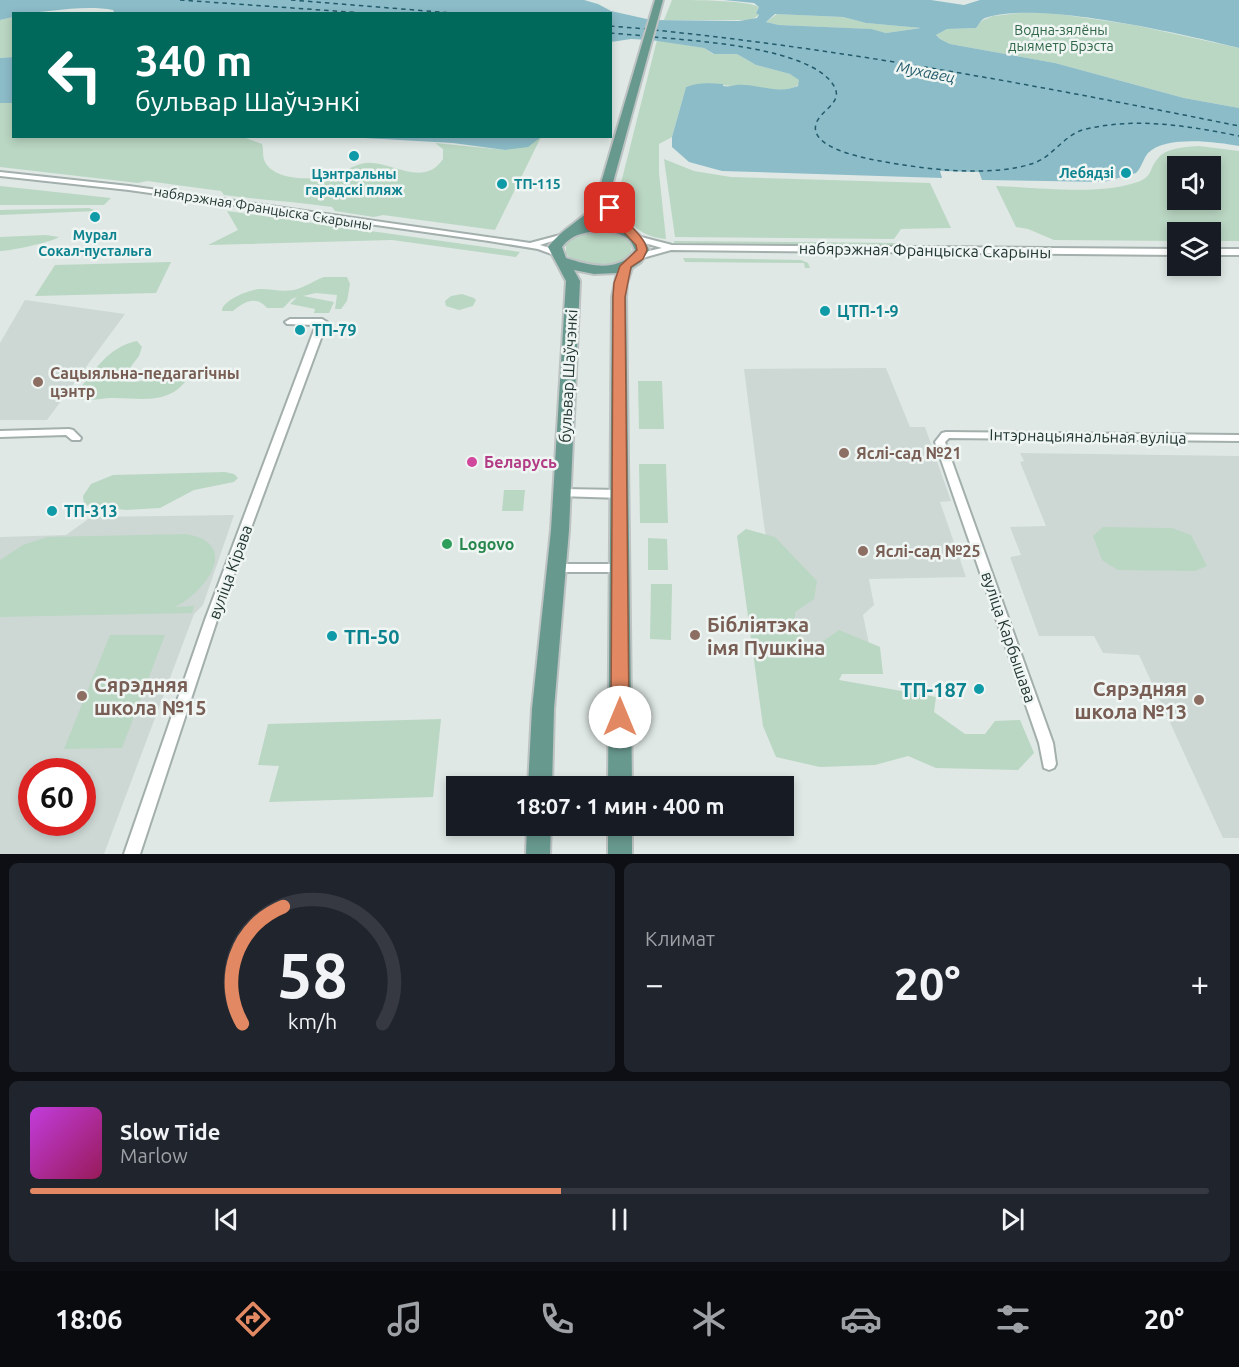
<!DOCTYPE html>
<html lang="ru">
<meta charset="utf-8">
<style>
:root{--surface:#171b24;--page:#20242c;--text:#f1f3f6;--muted:#9ea1a6;--line:#363941;--accent:#e28963}
body{margin:0;font-family:Ubuntu,sans-serif;background:var(--page);color:var(--text);height:100vh;display:flex;flex-direction:column;font-size:22px;white-space:nowrap}
*{box-sizing:border-box;margin:0}
p{font-size:20px;color:var(--muted)}
.icon{flex:none;width:33px;height:33px;fill:none;stroke:currentColor;stroke-width:2;stroke-linecap:round;stroke-linejoin:round}
.map{position:relative;height:854px;overflow:hidden}
.sheet{display:flex;flex-direction:column;gap:9px;padding:9px;background:#0d0f14;flex:1}
.sheet>*{flex:none}
.top-card{position:absolute;left:12px;top:12px;width:600px;height:126px;border-radius:0px;box-shadow:0 3px 9px #0003;background:#00695c;color:#fff;overflow:hidden}
.fabs{position:absolute;left:1167px;top:156px;display:grid;gap:12px}
.fabs a{display:grid;place-items:center;width:54px;height:54px;border-radius:0px;background:var(--surface);box-shadow:0 3px 9px #0003;font-size:30px}
.speed{position:absolute;left:18px;top:758px;display:flex;gap:12px;font-size:30px;font-weight:700;text-align:center}
.speed>*{display:grid;place-content:center;width:78px;height:78px;border-radius:50%;background:var(--surface);box-shadow:0 3px 9px #0003;line-height:1}
.speed .limit{border:9px solid #d22;background:#fff;color:#111}
.pin{position:absolute;display:grid;place-items:center;width:51px;height:51px;color:#fff;margin:-26px;border-radius:12px;box-shadow:0 3px 9px #0006}
.me{position:absolute;width:66px;margin:-33px;rotate:0deg;stroke-linejoin:round;filter:drop-shadow(0 0 4px #0008)}
.turn{display:flex;align-items:center;gap:21px;height:126px;padding:0 24px;font-size:27px}
.turn .icon{width:78px;height:78px;stroke-width:2.5}
.turn b{display:block;font-size:42px;line-height:51px}
.big{font-size:45px;font-weight:700;line-height:1.1}
.sheet .widget{flex:1;display:flex;flex-direction:column;justify-content:center;gap:9px;min-width:0;padding:0 21px;border-radius:9px;background:var(--page)}
.sheet .dial{align-items:center;gap:0}
.dial svg{height:156px;overflow:visible;fill:none;stroke:var(--line);stroke-width:7;stroke-linecap:round;text-anchor:middle}
.dial text{fill:var(--text);stroke:none}
.song{display:flex;align-items:center;gap:18px}
.cover{width:72px;height:72px;border-radius:9px;background:linear-gradient(135deg,hsl(290 70% 55%),hsl(330 70% 35%))}
.played{height:6px;border-radius:3px;background:linear-gradient(90deg,var(--accent) 45%,var(--line) 45%)}
.keys{display:flex;justify-content:space-around;direction:ltr}
.heat{display:flex;justify-content:space-between;align-items:center;font-size:33px;direction:ltr}
.sheet .tiles{flex:1;display:grid;gap:9px;grid-template-columns:1fr 1fr}
.widget:last-child{grid-column:span 2}
.trip{position:absolute;left:446px;top:776px;width:348px;height:60px;border-radius:0px;background:var(--surface);box-shadow:0 3px 9px #0003;font-weight:700;line-height:60px;text-align:center}
.tabs{display:flex;height:96px;justify-content:space-around;align-items:center;background:#090b0e;color:var(--muted)}
.tabs .icon{width:42px;height:42px}
.tabs .current{color:var(--accent)}
.tabs b{font-size:27px;color:var(--text)}
.map>svg:first-child{display:block}
</style>
<div class="map">
<svg width="1239" height="854" viewBox="0 0 1239 854">
<rect width="100%" height="100%" fill="#dfe8e5"/>
<!-- built -->
<g fill="#cdd8d4" fill-rule="evenodd">
<polygon points="25,300 125,314 47,420 0,420 0,343"/>
<polygon points="886,368 910,427 925,427 951,501 940,502 966,577 869,579 874,605 863,615 872,658 786,659 764,525 744,369"/>
<polygon points="1020,453 1239,456 1239,838 1223,838 1139,655 1103,653 1094,636 1039,636 1010,557 1021,555 1010,527 1046,526 1020,462 1024,461"/>
<path d="M 234,515 L 203,605 L 194,614 L 104,854 L 0,854 L 0,537 L 66,535 L 91,517 ZM 32,771 L 82,771 L 82,822 L 32,822 Z"/>
</g>
<!-- green -->
<g fill="#bad7c3" fill-rule="evenodd">
<path d="M 672,0 C 689,0 748,0 759,7 L 756,12 L 759,15 L 751,20 L 664,20 Z"/>
<polygon points="1038,11 1134,25 1239,48 1239,108 1184,98 1055,63 950,44 940,39 936,35 947,29 976,28 981,21 993,16"/>
<polygon points="777,14 843,17 866,23 921,28 886,33 867,29 779,25 766,22"/>
<polygon points="13,17 13,57 0,58 0,20"/>
<path d="M 657,40 L 704,48 L 713,54 L 737,54 L 756,65 L 790,74 L 798,77 L 800,82 C 791,102 710,76 686,87 L 672,137 L 659,144 L 659,173 L 666,239 C 643,238 619,220 618,195 Z"/>
<path d="M 0,103 L 13,103 L 14,136 L 243,137 L 262,144 C 264,150 262,156 265,162 C 275,181 312,180 330,176 C 342,173 353,165 365,163 C 391,160 423,189 443,159 L 443,149 L 435,143 L 505,150 L 541,137 L 495,230 L 383,215 L 374,217 L 335,211 L 332,207 C 295,202 260,200 224,195 L 221,191 L 147,181 L 138,183 L 0,167 Z"/>
<path d="M 1199,146 L 1239,151 L 1239,241 L 1211,241 L 1210,232 L 1178,232 L 1177,241 L 1054,240 L 1028,229 L 1016,227 L 996,186 C 1035,187 1094,195 1131,184 C 1155,178 1147,170 1159,157 C 1169,147 1187,147 1199,146 ZM 1210,166 L 1210,200 L 1178,200 L 1178,166 Z"/>
<polygon points="664,159 694,171 731,177 930,183 951,228 901,229 894,239 675,237"/>
<polygon points="0,186 111,198 104,205 0,205"/>
<polygon points="89,208 97,211 0,215 0,210"/>
<polygon points="227,211 520,252 516,257 392,240 208,245 238,230"/>
<path d="M 602,232 C 615,234 635,237 631,253 C 616,270 582,270 566,254 L 566,244 C 577,234 588,233 602,232 Z"/>
<path d="M 46,235 L 59,237 C 52,242 10,251 0,251 L 0,237 Z"/>
<polygon points="674,241 896,243 897,245 674,243"/>
<polygon points="683,258 801,260 808,263 810,268 805,268 804,263 685,262"/>
<polygon points="171,262 156,293 35,296 55,265"/>
<path d="M 324,277 L 347,277 L 350,284 L 347,301 L 341,309 L 335,309 L 337,295 L 316,293 L 303,296 L 334,302 L 329,313 L 314,313 L 315,309 L 290,304 L 297,297 L 292,299 L 283,308 L 267,308 C 256,295 244,302 233,311 L 222,311 C 221,301 250,289 260,289 C 272,289 281,292 294,290 C 306,287 313,281 324,277 Z"/>
<polygon points="462,294 474,298 476,300 473,306 459,310 446,306 445,301 451,296"/>
<path d="M 137,341 L 142,347 L 139,356 L 123,377 L 124,381 C 147,386 162,368 185,371 L 188,378 C 168,407 139,397 110,398 C 98,399 89,401 77,399 L 78,391 C 95,370 108,347 137,341 Z"/>
<polygon points="638,381 662,381 664,429 639,429"/>
<polygon points="639,464 666,464 668,523 640,523"/>
<polygon points="225,472 234,474 238,478 234,482 194,490 160,508 126,510 84,505 83,496 91,484 113,475"/>
<polygon points="504,490 525,490 523,511 502,511"/>
<polygon points="1103,527 1172,528 1191,535 1207,566 1195,571 1118,570 1102,560 1093,536"/>
<polygon points="746,529 775,537 817,581 814,599 795,612 795,629 805,641 822,642 839,630 880,647 883,674 842,674 839,680 936,697 934,712 965,734 985,734 995,721 1020,720 1034,753 1018,770 936,768 908,756 875,765 820,767 776,757 763,726 737,536"/>
<path d="M 186,534 C 241,543 207,591 175,607 L 194,606 L 192,613 L 0,617 L 0,560 L 23,545 L 47,537 Z"/>
<polygon points="648,538 667,539 668,570 648,570"/>
<polygon points="651,584 672,584 671,640 650,639"/>
<polygon points="110,635 165,635 122,748 64,749"/>
<polygon points="441,719 433,797 269,802 279,766 258,765 268,724"/>
</g>
<!-- water -->
<g fill="#8cbcc8" fill-rule="evenodd">
<path d="M 0,0 L 584,0 L 598,4 L 611,11 L 651,20 L 739,21 L 757,18 L 759,15 L 756,13 L 759,7 L 754,3 L 724,0 L 931,0 L 964,5 L 980,0 L 1239,0 L 1239,48 C 1182,34 1037,0 985,18 C 980,20 979,25 976,28 L 947,29 L 936,35 L 940,39 L 950,44 L 1055,63 L 1184,98 L 1239,108 L 1239,146 C 1217,142 1166,135 1148,153 C 1143,159 1142,167 1136,173 L 1104,182 L 982,180 L 979,172 L 940,171 L 942,178 L 722,171 L 689,162 L 672,147 L 672,137 L 686,87 C 698,82 711,83 723,84 L 723,86 C 728,87 731,86 736,85 C 757,83 776,95 798,86 L 799,80 L 790,74 L 756,65 L 737,54 L 714,54 L 704,48 L 651,40 L 631,39 L 611,42 L 610,14 L 115,14 L 113,10 C 83,4 45,13 14,14 L 13,17 L 0,20 ZM 775,14 L 843,17 L 866,23 L 921,28 L 886,33 L 871,29 L 779,25 L 766,22 Z"/>
<polygon points="13,57 13,103 0,103 0,58"/>
<polygon points="347,137 541,137 528,147 505,150 453,143"/>
</g>
<g fill="none" stroke-linecap="round" stroke-linejoin="round">
<!-- ferry -->
<g stroke="#235b6b" stroke-width="1.5" stroke-dasharray="4.5 4" stroke-linecap="butt">
<polyline points="180,0 377,14"/>
<polyline points="291,0 464,14"/>
<polyline points="610,26 646,29"/>
<path d="M 654,30 C 851,50 1045,87 1239,126"/>
<polyline points="610,33 646,36"/>
<path d="M 654,37 C 696,41 811,47 834,86 C 844,103 820,110 816,124 C 809,148 864,158 880,161 C 924,169 991,178 1034,163 C 1054,156 1064,134 1086,129 C 1137,117 1189,126 1239,136"/>
</g>
<defs>
<g id="minor">
<polygon points="0,172 129,186 530,243 564,234 568,236 540,245 560,251 561,253 557,256 538,249 489,241 129,190 0,176"/>
<polygon points="634,236 637,236 672,245 1178,249 1178,255 671,250 639,259 635,256 636,254 662,248 634,240"/>
<rect x="1210" y="249" width="29" height="6"/>
<polygon points="290,319 322,319 327,322 217,620 140,854 124,854 205,620 316,325 287,324 285,322"/>
<polygon points="69,429 73,430 81,438 80,440 72,440 66,435 0,437 0,431"/>
<polygon points="946,432 1239,435 1239,441 949,438 945,442 1053,743 1056,764 1054,768 1049,770 1044,768 1039,743 935,442 942,433"/>
<polygon points="562,489 621,490 627,494 621,498 558,496 556,493"/>
<polygon points="557,564 619,564 623,565 625,568 623,571 619,572 557,572 553,571 551,568 553,565"/>
</g>
<g id="primary">
<path d="M 655,0 L 663,0 L 606,208 L 591,224 C 614,222 640,225 649,250 L 641,262 L 632,268 L 627,283 L 626,297 L 632,786 L 608,786 L 612,297 L 617,273 L 594,274 L 574,270 L 580,281 L 569,530 L 554,709 L 552,786 L 528,786 L 532,709 L 551,530 L 566,281 L 548,247 C 561,230 579,221 594,207 ZM 604,231 C 619,233 630,235 635,250 C 619,273 590,266 566,258 L 562,247 C 573,233 586,232 604,231 Z"/>
<polygon points="527,825 551,825 550,854 526,854"/>
<rect x="608" y="825" width="24" height="29"/>
</g>
</defs>
<!-- minor casing -->
<use href="#minor" stroke="#a3afac" stroke-width="4"/>
<!-- primary casing -->
<use href="#primary" stroke="#bdc3c2" stroke-width="4"/>
<!-- minor -->
<use href="#minor" fill="#fff" fill-rule="evenodd"/>
<!-- primary -->
<use href="#primary" fill="#68998f" fill-rule="evenodd"/>
</g>
<!-- route -->
<path fill="#e28963" stroke="#935940" stroke-width="1.5" d="M 610,205 L 613,206 C 622,219 646,237 647,250 L 643,259 L 631,267 L 625,297 L 629,717 L 626,722 L 620,724 L 613,722 L 611,717 L 613,297 L 614,283 L 620,266 L 637,250 L 636,245 L 612,220 L 605,208 Z"/>
<!-- markers -->
<g fill="#0f9aa8" stroke="#eff5f2" stroke-width="2">
<circle cx="354" cy="156" r="6"/>
<circle cx="1126" cy="173" r="6"/>
<circle cx="502" cy="184" r="6"/>
<circle cx="95" cy="217" r="6"/>
<circle cx="825" cy="311" r="6"/>
<circle cx="300" cy="330" r="6"/>
<circle cx="52" cy="511" r="6"/>
<circle cx="332" cy="636" r="6"/>
<circle cx="979" cy="689" r="6"/>
</g>
<g fill="#8d6e63" stroke="#eff5f2" stroke-width="2">
<circle cx="38" cy="382" r="6"/>
<circle cx="844" cy="453" r="6"/>
<circle cx="863" cy="551" r="6"/>
<circle cx="695" cy="635" r="6"/>
<circle cx="82" cy="696" r="6"/>
<circle cx="1199" cy="700" r="6"/>
</g>
<circle fill="#d1479c" stroke="#eff5f2" stroke-width="2" cx="472" cy="462" r="6"/>
<circle fill="#2e9e5b" stroke="#eff5f2" stroke-width="2" cx="447" cy="544" r="6"/>
<g text-anchor="middle" dominant-baseline="central" stroke-width="5" stroke-linejoin="round" paint-order="stroke">
<!-- far-park labels -->
<g font-size="14" fill="#316849" stroke="#eff5f2">
<text x="1061" y="30">Водна-зялёны<tspan x="1061" dy="16">дыяметр Брэста</tspan></text>
</g>
<!-- far-culture labels -->
<g font-size="14" font-weight="bold" fill="#0d838f" stroke="#eff5f2">
<text x="1114" y="173" text-anchor="end">Лебядзі</text>
<text x="354" y="174">Цэнтральны<tspan x="354" dy="16">гарадскі пляж</tspan></text>
<text x="514" y="184" text-anchor="start">ТП-115</text>
<text x="95" y="235">Мурал<tspan x="95" dy="16">Сокал-пустальга</tspan></text>
</g>
<!-- far-street labels -->
<g font-size="14" fill="#223632" stroke="#eff5f2">
<text transform="translate(263 208) rotate(9)">набярэжная Францыска Скарыны</text>
</g>
<!-- far-water labels -->
<g font-size="15" font-style="italic" fill="#235b6b" stroke="#eff5f2">
<text transform="translate(926 72) rotate(11)">Мухавец</text>
</g>
<!-- street labels -->
<g font-size="16" fill="#223632" stroke="#eff5f2">
<text transform="translate(925 250) rotate(1)">набярэжная Францыска Скарыны</text>
<text transform="translate(568 376) rotate(-87)">бульвар Шаўчэнкі</text>
<text transform="translate(1088 436) rotate(1)">Інтэрнацыянальная вуліца</text>
<text transform="translate(230 572) rotate(-70)">вуліца Кірава</text>
<text transform="translate(1009 637) rotate(71)">вуліца Карбышава</text>
</g>
<!-- culture labels -->
<g font-size="16" font-weight="bold" fill="#0d838f" stroke="#eff5f2" text-anchor="start">
<text x="837" y="311">ЦТП-1-9</text>
<text x="312" y="330">ТП-79</text>
<text x="64" y="511">ТП-313</text>
</g>
<!-- education labels -->
<g font-size="16" font-weight="bold" fill="#785e54" stroke="#eff5f2" text-anchor="start">
<text x="50" y="373">Сацыяльна-педагагічны<tspan x="50" dy="18">цэнтр</tspan></text>
<text x="856" y="453">Яслі-сад №21</text>
<text x="875" y="551">Яслі-сад №25</text>
</g>
<!-- hotel labels -->
<g font-size="16" font-weight="bold" fill="#b23c85" stroke="#eff5f2" text-anchor="start">
<text x="484" y="462">Беларусь</text>
</g>
<!-- leisure labels -->
<g font-size="16" font-weight="bold" fill="#27864d" stroke="#eff5f2" text-anchor="start">
<text x="459" y="544">Logovo</text>
</g>
<!-- near-education labels -->
<g font-size="20" font-weight="bold" fill="#785e54" stroke="#eff5f2" text-anchor="start">
<text x="707" y="624">Бібліятэка<tspan x="707" dy="23">імя Пушкіна</tspan></text>
<text x="94" y="684">Сярэдняя<tspan x="94" dy="23">школа №15</tspan></text>
<text x="1187" y="688" text-anchor="end">Сярэдняя<tspan x="1187" dy="23">школа №13</tspan></text>
</g>
<!-- near-culture labels -->
<g font-size="20" font-weight="bold" fill="#0d838f" stroke="#eff5f2" text-anchor="start">
<text x="344" y="636">ТП-50</text>
<text x="967" y="689" text-anchor="end">ТП-187</text>
</g>
</g>
</svg>
<div class="fabs">
<a><svg class="icon" aria-label="sound" viewBox="0 0 24 24"><path d="M4 9h4l5-4v14l-5-4H4zM17 9q2 3 0 6"/></svg></a>
<a><svg class="icon" aria-label="layers" viewBox="0 0 24 24"><path d="M12 4l9 5-9 5-9-5zM3 14l9 5 9-5"/></svg></a>
</div>
<div class="speed"><div class="limit">60</div></div>
<div class="pin" style="left:610px;top:208px;background:#d93025"><svg class="icon" aria-label="arrive" viewBox="0 0 24 24"><path d="M6 21V4h12l-3 4 3 4H6"/></svg></div>
<svg class="me" style="left:620px;top:717px" viewBox="-20 -20 40 40"><circle r="19" fill="#fff"/><path d="M0-13L10 11 0 6-10 11z" fill="#e28963"/></svg>
<div class="trip">18:07 · 1 мин · 400 m</div>
<div class="top-card">
<div class="turn"><svg class="icon" aria-label="left" viewBox="0 0 24 24"><path d="M17 20v-9H6M10 6l-5 5 5 5"/></svg><div><b>340 m</b>бульвар Шаўчэнкі</div></div>
</div>
</div>
<section class="sheet">
<div class="tiles">
<div class="widget dial"><svg viewBox="0 0 100 80">
<path d="M14 69A42 42 0 1 1 86 69"/>
<path d="M14 69A42 42 0 0 1 35 9" stroke="#e28963"/>
<text x="50" y="56" font-size="32" font-weight="700">58</text>
<text x="50" y="72" font-size="11">km/h</text>
</svg></div>
<div class="widget"><p>Климат</p>
<div class="heat"><a>−</a><b class="big">20°</b><a>+</a></div>
</div>
<div class="widget">
<div class="song"><i class="cover"></i><div><b>Slow Tide</b><p>Marlow</p></div></div>
<div class="played"></div>
<div class="keys"><svg class="icon" aria-label="previous" viewBox="0 0 24 24"><path d="M18 5L8 12l10 7zM5 5v14"/></svg><svg class="icon" aria-label="pause" viewBox="0 0 24 24"><path d="M8 5v14M16 5v14"/></svg><svg class="icon" aria-label="next" viewBox="0 0 24 24"><path d="M6 5l10 7-10 7zM19 5v14"/></svg></div>
</div>
</div>
</section>
<nav class="tabs">
<b>18:06</b>
<svg class="icon current" aria-label="directions" viewBox="0 0 24 24"><path d="M12 3l9 9-9 9-9-9zM9 14v-3h6M13 9l2 2-2 2"/></svg>
<svg class="icon" aria-label="music" viewBox="0 0 24 24"><path d="M9 18V5l10-2v13"/><circle cx="6" cy="18" r="3"/><circle cx="16" cy="16" r="3"/></svg>
<svg class="icon" aria-label="phone" viewBox="0 0 24 24"><path d="M5 4h4l2 5-3 2q2 4 5 5l2-3 5 2v4C11 20 4 13 5 4z"/></svg>
<svg class="icon" aria-label="climate" viewBox="0 0 24 24"><path d="M12 3v18M4 7l16 10M4 17L20 7"/></svg>
<svg class="icon" aria-label="car" viewBox="0 0 24 24"><path d="M5 17H2v-5l4-1 3-4h7l3 4 3 1v5h-3M9 17h6M6 11h13"/><circle cx="7" cy="17" r="2"/><circle cx="17" cy="17" r="2"/></svg>
<svg class="icon" aria-label="filters" viewBox="0 0 24 24"><path d="M4 7h16M4 17h16"/><circle cx="9" cy="7" r="2"/><circle cx="15" cy="17" r="2"/></svg>
<b>20°</b>
</nav>
